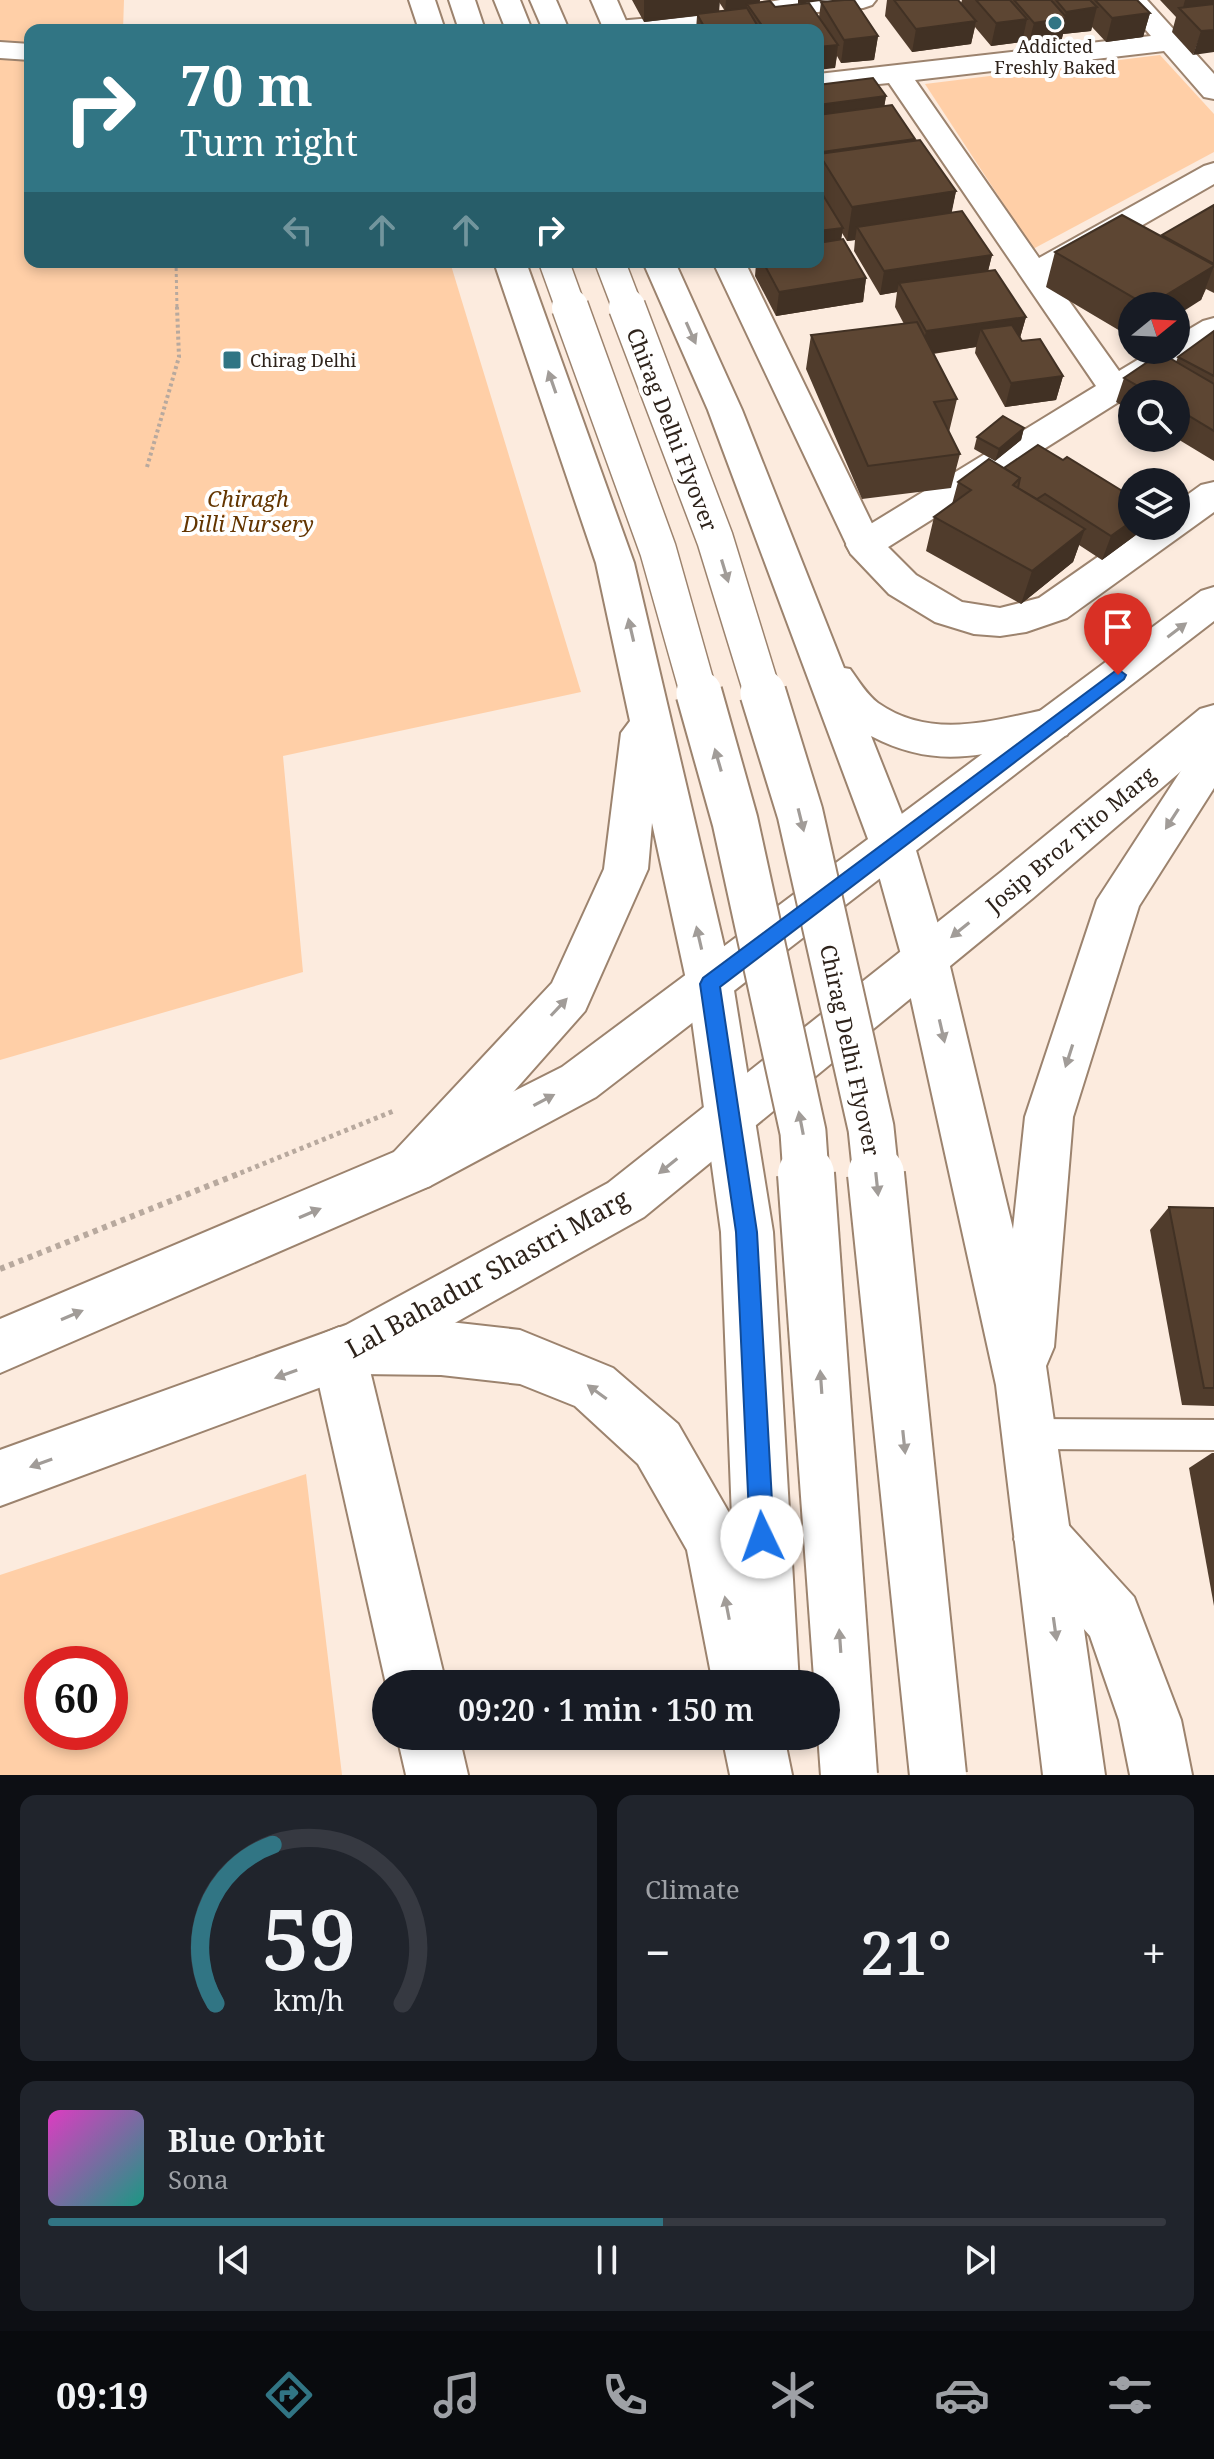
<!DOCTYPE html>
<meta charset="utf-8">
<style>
:root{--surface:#171b24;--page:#20242c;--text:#f1f3f6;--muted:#9ea1a6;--line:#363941;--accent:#317584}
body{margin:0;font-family:"Noto Serif",serif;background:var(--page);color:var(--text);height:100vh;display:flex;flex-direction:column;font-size:30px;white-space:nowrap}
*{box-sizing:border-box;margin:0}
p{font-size:26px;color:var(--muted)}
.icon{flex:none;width:44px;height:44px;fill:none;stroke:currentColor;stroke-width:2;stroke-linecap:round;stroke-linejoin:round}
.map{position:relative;height:1775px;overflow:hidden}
.panel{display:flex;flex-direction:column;gap:20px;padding:20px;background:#0d0f14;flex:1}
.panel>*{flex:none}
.hud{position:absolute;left:24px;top:24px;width:800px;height:244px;border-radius:16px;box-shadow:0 4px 12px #0003;background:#317584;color:#fff;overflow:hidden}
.needle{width:52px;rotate:72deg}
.controls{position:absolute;left:1118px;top:292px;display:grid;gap:16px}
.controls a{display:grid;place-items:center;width:72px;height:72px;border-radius:50%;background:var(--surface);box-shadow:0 4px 12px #0003;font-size:40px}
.speed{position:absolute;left:24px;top:1646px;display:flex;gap:16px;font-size:40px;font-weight:700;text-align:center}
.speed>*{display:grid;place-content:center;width:104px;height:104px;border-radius:50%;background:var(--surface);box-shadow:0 4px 12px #0003;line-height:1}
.speed .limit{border:12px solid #d22;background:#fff;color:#111}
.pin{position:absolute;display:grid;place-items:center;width:68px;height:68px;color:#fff;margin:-82px -34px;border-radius:50% 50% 50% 0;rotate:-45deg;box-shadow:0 0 8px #0007}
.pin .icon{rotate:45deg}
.me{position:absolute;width:88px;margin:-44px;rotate:357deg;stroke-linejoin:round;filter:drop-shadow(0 0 6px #0008)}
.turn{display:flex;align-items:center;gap:28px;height:168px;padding:0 24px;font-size:36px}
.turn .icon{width:104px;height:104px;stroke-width:2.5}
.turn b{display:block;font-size:56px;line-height:68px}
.lanes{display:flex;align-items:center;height:76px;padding:0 24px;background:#0003;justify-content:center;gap:40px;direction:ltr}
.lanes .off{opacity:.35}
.big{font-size:60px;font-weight:600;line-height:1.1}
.panel .card{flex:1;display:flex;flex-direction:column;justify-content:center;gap:12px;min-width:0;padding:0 28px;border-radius:16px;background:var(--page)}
.panel .dial{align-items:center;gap:0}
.dial svg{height:208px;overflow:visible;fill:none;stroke:var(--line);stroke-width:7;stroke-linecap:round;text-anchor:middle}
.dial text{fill:var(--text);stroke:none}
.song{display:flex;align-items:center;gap:24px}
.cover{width:96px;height:96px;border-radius:12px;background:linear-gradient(135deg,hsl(310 70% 55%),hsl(170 70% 35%))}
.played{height:8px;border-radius:4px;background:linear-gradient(90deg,var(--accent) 55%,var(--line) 55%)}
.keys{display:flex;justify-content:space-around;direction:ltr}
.heat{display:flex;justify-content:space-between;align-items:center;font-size:44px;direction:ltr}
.panel .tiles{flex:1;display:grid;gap:20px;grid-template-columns:1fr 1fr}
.card:last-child{grid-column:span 2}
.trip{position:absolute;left:372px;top:1670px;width:468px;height:80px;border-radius:40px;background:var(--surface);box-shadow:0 4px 12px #0003;font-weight:600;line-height:80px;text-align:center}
.dock{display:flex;height:128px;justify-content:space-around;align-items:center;background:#090b0e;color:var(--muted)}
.dock .icon{width:56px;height:56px}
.dock .active{color:var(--accent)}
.dock b{font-size:36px;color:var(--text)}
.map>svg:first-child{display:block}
</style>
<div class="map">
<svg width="1214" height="1775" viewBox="0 0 1214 1775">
<rect width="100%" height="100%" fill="#fcebde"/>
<!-- green -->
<g fill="#ffcfa7" fill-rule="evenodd">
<polygon points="0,0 124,0 123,30 30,30 30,262 450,262 581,692 283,756 303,972 0,1060"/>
<polygon points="1160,55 1214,114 1214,152 1033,249 925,84"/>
<path d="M 306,1474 L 342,1775 L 0,1775 L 0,1575 ZM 42,1664 L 110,1664 L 110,1732 L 42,1732 Z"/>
</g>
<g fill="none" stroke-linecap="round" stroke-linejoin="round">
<defs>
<polygon id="lane" points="1030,1419 1214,1420 1214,1450 1030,1449 1019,1445 1015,1434 1019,1423"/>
<g id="street">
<polygon points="780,0 876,0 872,5 863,8 772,16 751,25 693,30 604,29 608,23 617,21 745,10 757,4"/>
<polygon points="1120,0 1147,0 1214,74 1214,99 1204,97 1164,51 915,80 1039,258 1204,166 1214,163 1214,184 1052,277 1119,371 1154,350 1176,350 1176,337 1203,321 1214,318 1214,342 877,554 864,558 851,554 846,545 851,536 1096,386 889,83 818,90 818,74 1151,36"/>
<polygon points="0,42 30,44 30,60 0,58"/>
<polygon points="339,1327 358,1335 366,1354 446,1684 386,1684 312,1354 320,1335"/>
<polygon points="1043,1510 1063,1519 1134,1597 1181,1720 1192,1775 1130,1775 1119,1720 1090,1636 1023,1559 1014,1539 1023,1519"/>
<polygon points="397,1736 459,1736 468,1775 406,1775"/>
</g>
<g id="secondary">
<polygon points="591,0 617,0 630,30 604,30"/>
<polygon points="713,262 745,262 879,538 916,575 962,602 1000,608 1039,598 1142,526 1176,526 1176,503 1201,485 1214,482 1214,512 1067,618 1026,632 1000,636 974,634 935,622 889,594 851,554"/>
<polygon points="1214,587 1214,621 596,1097 430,1186 0,1373 0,1319 394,1152 562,1067 1201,591"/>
<polygon points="1214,705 1214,743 1033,898 644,1217 378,1366 0,1506 0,1450 346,1325 608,1183 1001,872 1200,709"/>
</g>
<g id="primary">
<polygon points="409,0 435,0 445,30 419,30"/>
<polygon points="449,0 475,0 485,30 459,30"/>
<polygon points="494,0 520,0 532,30 506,30"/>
<polygon points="530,0 556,0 569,30 543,30"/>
<polygon points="494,262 526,262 634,563 733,984 773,1232 799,1684 713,1684 687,1550 638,1464 575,1406 520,1384 441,1375 359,1374 340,1366 332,1347 340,1328 359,1320 441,1321 520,1330 613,1368 678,1424 732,1518 721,1232 687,984 652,823 648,869 585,1011 430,1186 412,1192 394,1186 387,1169 394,1152 552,983 604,869 621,733 630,721 596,563"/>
<path d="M 643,262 L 675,262 L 742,410 L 844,668 L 850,669 C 858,680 867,695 878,703 C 932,741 994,720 1053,708 L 1067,713 L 1073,724 L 1067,735 L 1053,740 C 983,754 938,771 871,736 L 915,847 L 948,958 L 1013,1229 L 1025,1117 L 1097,900 L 1199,743 L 1214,738 L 1214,788 L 1139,906 L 1073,1117 L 1054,1347 L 1046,1366 L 1105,1775 L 1043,1775 L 996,1385 L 902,958 L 871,847 L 708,410 Z"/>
<polygon points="722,1736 784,1736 792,1775 730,1775"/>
</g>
</defs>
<!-- lane casing -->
<use href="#lane" stroke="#9c836e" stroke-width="4"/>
<!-- street casing -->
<use href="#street" stroke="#9c836e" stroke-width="4"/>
<!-- secondary casing -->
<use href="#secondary" stroke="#9c836e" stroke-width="4"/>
<!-- primary casing -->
<use href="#primary" stroke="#9c836e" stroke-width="4"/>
<!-- path-far3 -->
<polyline stroke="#b8a99e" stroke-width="3" stroke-dasharray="3 3" stroke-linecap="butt" points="176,262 177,309"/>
<!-- path-far2 -->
<polyline stroke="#b8a99e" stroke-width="4" stroke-dasharray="3 3" stroke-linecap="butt" points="147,467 179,357 177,307"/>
<!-- path-far1 -->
<polyline stroke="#b8a99e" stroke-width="5" stroke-dasharray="4 4" stroke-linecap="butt" points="233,1176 396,1110"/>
<!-- path -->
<polyline stroke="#b8a99e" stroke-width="6" stroke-dasharray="5 5" stroke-linecap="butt" points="0,1269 238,1174"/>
<!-- lane -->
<use href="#lane" fill="#fff" fill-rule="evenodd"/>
<!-- street -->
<use href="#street" fill="#fff" fill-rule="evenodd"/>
<!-- secondary -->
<use href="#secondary" fill="#fff" fill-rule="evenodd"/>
<!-- primary -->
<use href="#primary" fill="#fff" fill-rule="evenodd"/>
<defs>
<g id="primary-bridge-far3">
<polyline points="554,262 571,309"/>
<polyline points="610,262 628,309"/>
</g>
<g id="primary-bridge-far2">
<polyline points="570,307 658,550 699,695"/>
<polyline points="627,307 715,539 763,695"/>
</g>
<g id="primary-bridge-far1">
<polyline points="699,693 735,821 803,1132 806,1176"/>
<polyline points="763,693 800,813 871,1128 876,1176"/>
</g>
<g id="primary-bridge">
<polyline points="806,1174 849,1775"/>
<polyline points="876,1174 938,1775"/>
</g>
</defs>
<!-- primary-bridge-far3 casing -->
<use href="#primary-bridge-far3" stroke="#9c836e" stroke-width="32" stroke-linecap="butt"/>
<!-- primary-bridge-far2 casing -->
<use href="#primary-bridge-far2" stroke="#9c836e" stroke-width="39" stroke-linecap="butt"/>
<!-- primary-bridge-far1 casing -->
<use href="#primary-bridge-far1" stroke="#9c836e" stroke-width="49" stroke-linecap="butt"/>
<!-- primary-bridge casing -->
<use href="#primary-bridge" stroke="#9c836e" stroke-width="60" stroke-linecap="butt"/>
<!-- primary-bridge-far3 -->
<use href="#primary-bridge-far3" stroke="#fff" stroke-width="29"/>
<!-- primary-bridge-far2 -->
<use href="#primary-bridge-far2" stroke="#fff" stroke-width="36"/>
<!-- primary-bridge-far1 -->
<use href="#primary-bridge-far1" stroke="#fff" stroke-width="45"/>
<!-- primary-bridge -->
<use href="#primary-bridge" stroke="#fff" stroke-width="56"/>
</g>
<!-- wall -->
<g fill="#503c2c" fill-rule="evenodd">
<path d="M 632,0 L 760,0 L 759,2 L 775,7 L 819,17 L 821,2 L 878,36 L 874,60 L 841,63 L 837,56 L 835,68 L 818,30 L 696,30 L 697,16 L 644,22 ZM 719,2 L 725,11 L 719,12 Z"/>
<polygon points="887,0 958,0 961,3 962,0 1137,0 1150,13 1143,37 1106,42 1092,27 1091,31 1063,34 1061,42 1028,46 1022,39 1022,42 991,46 975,27 971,44 912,52 885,16"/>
<polygon points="1160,0 1214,0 1193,55 1172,32 1176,17"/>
<polygon points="818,85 886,96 884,107 915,139 915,141 956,191 951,213 992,255 988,271 1026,317 1020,338 1022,341 1063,376 1056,400 1005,407 975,353 976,347 933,354 957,399 949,432 960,454 951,488 862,499 806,369 811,335 904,324 895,307 897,292 880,295 854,251 855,240 847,241 842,233 841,239 866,278 863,302 776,316 755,276 756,264 753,265 752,262 818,262"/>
<polygon points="1214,205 1214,293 1206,289 1201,300 1176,306 1132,306 1132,338 1046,287 1055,252 1161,236"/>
<polygon points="1214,331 1214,461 1176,438 1176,394 1132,394 1132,412 1116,402 1124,378 1176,362 1178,357"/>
<polygon points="1024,428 1021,440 995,461 974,449 977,437"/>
<polygon points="1004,468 1132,526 1142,526 1140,532 1102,560 1079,545 1073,562 1021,604 926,551 934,517 952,504 958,482"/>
<polygon points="1169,1207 1214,1208 1214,1406 1182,1405 1150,1230"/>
<polygon points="1212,1453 1214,1453 1214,1606 1189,1468"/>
</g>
<!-- shaded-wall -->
<g fill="#413124">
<polygon points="644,0 720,0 719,13 644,22"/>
<polygon points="726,0 760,0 759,7 747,4 747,8 725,11"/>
<polygon points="798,0 828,0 798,4"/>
<polygon points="1185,0 1214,0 1214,15 1182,11"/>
<polygon points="1097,7 1091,31 1063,34 1061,42 1028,46 1034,23 1064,19 1066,12"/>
<polygon points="1150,13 1143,37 1106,42 1112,18"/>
<polygon points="1027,19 1022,42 991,46 996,23"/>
<polygon points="976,21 971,44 912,52 916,29"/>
<polygon points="1214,30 1214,52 1193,55 1201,31"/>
<polygon points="878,36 874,60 841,63 844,40"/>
<polygon points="838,45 835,68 818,70 818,47"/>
<polygon points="886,96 882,120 818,128 818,105"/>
<polygon points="915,139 911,163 821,157 822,152"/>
<polygon points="956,191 949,226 857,227 855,240 847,241 852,207"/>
<polygon points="843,228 839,252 818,255 818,231"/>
<polygon points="992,255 986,279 899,283 897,292 880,295 884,271"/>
<polygon points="1214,266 1201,300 1176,316 1176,306 1149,306"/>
<polygon points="866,278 863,302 776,316 779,292"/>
<polygon points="1026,317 1019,341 981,329 976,347 921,355 926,331"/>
<polygon points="1063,376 1056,400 1005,407 1011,383"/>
<polygon points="1024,428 1021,440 995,461 999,449"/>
<polygon points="1132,521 1132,526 1142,526 1140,532 1102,560 1111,536"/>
<polygon points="1085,529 1073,562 1021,604 1032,571"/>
</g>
<!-- building -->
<g fill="#5d4633" stroke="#413124" stroke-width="2">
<polygon points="844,0 854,0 878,36 844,40 821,2"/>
<polygon points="894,0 958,0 976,21 916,29"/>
<polygon points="976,0 1010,0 1027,19 996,23"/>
<polygon points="1014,0 1051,0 1067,18 1034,23"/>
<polygon points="1056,0 1090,0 1097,7 1066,12"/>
<polygon points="1095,0 1137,0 1150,13 1112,18"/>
<polygon points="770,1 775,7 809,3 838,45 818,47 818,30 765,30 747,4"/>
<polygon points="1214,4 1214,30 1201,31 1179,8"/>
<polygon points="747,8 760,30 706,30 697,14"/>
<polygon points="873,78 886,96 818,105 818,85"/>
<polygon points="892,105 915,139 822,152 818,146 818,115"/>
<polygon points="920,140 956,191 852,207 819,154"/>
<polygon points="818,187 843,228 818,231"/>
<polygon points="1214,205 1214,264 1162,235"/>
<polygon points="962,211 992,255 884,271 857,227"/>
<polygon points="1122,215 1214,265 1214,266 1148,306 1055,252"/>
<polygon points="843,239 866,278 779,292 763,262 818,262 818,243"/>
<polygon points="995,270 1026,317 926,331 899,283"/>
<polygon points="917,322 957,399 934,402 960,454 868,466 811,335"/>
<polygon points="1012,325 1022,341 1040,339 1063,376 1011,383 981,329"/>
<polygon points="1214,331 1214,376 1178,357"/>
<polygon points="1161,353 1214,384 1214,431 1176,408 1176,394 1152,394 1124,378"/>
<polygon points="1003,416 1024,428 999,449 977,437"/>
<polygon points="1038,445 1063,460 1067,457 1132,497 1132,521 1111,536 1045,494 1037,499 1018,488 1020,478 1004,468"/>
<polygon points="989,459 1020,478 1013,485 1085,529 1032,571 934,517 971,490 958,482"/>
<polygon points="1169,1207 1214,1208 1214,1388 1204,1388"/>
</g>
<!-- one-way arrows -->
<defs><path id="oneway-solid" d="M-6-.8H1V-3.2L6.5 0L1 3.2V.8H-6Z" transform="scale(2)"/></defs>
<g fill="#a19c98">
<use href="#oneway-solid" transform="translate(691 333) rotate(66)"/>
<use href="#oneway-solid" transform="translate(552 382) rotate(-109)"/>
<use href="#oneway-solid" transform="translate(725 571) rotate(73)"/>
<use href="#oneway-solid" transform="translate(631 630) rotate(-103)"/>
<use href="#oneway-solid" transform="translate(1177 630) rotate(-37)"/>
<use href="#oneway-solid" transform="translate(718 760) rotate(-106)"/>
<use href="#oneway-solid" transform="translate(1172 819) rotate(123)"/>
<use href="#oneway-solid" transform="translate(801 820) rotate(76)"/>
<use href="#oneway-solid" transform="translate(960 930) rotate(141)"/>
<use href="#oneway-solid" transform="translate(699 938) rotate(-103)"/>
<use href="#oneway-solid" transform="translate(559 1007) rotate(-47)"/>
<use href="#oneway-solid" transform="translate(942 1031) rotate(77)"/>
<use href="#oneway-solid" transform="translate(1069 1056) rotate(108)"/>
<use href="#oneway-solid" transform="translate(544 1100) rotate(-28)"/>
<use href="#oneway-solid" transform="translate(801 1123) rotate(-101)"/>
<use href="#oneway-solid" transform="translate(668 1166) rotate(141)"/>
<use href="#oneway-solid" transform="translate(877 1184) rotate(84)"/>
<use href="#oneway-solid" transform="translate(310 1213) rotate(-23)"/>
<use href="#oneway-solid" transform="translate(72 1315) rotate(-23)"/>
<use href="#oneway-solid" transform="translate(286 1374) rotate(160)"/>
<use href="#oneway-solid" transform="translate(821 1382) rotate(-94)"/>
<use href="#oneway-solid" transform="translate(597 1392) rotate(-144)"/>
<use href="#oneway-solid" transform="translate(904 1442) rotate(84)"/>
<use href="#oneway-solid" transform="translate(41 1463) rotate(160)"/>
<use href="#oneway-solid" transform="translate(727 1608) rotate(-101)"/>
<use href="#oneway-solid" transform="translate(1055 1629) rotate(82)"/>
<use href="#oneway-solid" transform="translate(840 1641) rotate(-94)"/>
</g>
<!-- route -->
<polygon fill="#1a73e8" stroke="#114b97" stroke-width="2" points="1118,669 1126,675 1124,679 720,987 757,1232 774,1537 770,1545 762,1548 754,1545 750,1537 736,1232 700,984 703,978"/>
<!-- markers -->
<g fill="#317584" stroke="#fff" stroke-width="3">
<circle cx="1055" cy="23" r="8"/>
<rect x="222" y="350" width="20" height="20" rx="4"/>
</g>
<g text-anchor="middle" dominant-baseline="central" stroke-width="8" stroke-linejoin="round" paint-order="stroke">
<!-- far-poi labels -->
<g font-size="18" fill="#2e231b" stroke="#fff">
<text x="1055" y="46">Addicted<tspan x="1055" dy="21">Freshly Baked</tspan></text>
<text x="250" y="360" text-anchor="start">Chirag Delhi</text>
</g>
<!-- street labels -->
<g font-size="22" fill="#2e231b" stroke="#fff">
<text transform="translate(673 429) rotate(69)">Chirag Delhi Flyover</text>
<text transform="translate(1070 839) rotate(-40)">Josip Broz Tito Marg</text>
<text transform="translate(851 1050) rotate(78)">Chirag Delhi Flyover</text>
</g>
<!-- park labels -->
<g font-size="22" font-style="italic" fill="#633500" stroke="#fff">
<text x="248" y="498">Chiragh<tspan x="248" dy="25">Dilli Nursery</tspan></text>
</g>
<!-- near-street labels -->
<g font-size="26" fill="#2e231b" stroke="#fff">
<text transform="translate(487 1273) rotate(-29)">Lal Bahadur Shastri Marg</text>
</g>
</g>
</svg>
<div class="controls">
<a><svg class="needle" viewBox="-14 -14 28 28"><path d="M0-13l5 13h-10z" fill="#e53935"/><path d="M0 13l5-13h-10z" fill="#9ea1a6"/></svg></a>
<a><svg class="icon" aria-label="search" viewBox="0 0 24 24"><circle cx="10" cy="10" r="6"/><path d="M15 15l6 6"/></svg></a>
<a><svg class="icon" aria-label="layers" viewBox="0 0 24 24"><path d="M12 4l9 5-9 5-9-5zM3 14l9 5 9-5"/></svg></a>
</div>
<div class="speed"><div class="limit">60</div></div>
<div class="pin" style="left:1118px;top:675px;background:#d93025"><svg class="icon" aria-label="arrive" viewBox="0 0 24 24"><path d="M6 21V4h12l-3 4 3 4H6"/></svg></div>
<svg class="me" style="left:762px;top:1537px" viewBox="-20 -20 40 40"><circle r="19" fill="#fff"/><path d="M0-13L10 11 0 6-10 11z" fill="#1a73e8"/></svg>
<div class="trip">09:20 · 1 min · 150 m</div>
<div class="hud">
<div class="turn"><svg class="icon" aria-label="right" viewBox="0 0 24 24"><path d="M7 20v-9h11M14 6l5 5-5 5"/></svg><div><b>70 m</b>Turn right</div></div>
<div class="lanes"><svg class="icon off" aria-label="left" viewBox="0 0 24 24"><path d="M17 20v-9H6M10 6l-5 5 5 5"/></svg><svg class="icon off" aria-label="ahead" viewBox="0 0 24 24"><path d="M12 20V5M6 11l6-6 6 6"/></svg><svg class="icon off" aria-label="ahead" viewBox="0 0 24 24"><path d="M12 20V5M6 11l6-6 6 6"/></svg><svg class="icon" aria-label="right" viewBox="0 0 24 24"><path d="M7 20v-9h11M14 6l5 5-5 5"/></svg></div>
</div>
</div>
<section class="panel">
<div class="tiles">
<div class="card dial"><svg viewBox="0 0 100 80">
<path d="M14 69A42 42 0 1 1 86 69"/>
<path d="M14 69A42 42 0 0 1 36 8" stroke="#317584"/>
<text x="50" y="56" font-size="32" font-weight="700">59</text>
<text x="50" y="72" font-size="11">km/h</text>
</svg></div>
<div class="card"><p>Climate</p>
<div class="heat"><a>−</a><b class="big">21°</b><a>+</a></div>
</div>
<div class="card">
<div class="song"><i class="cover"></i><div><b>Blue Orbit</b><p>Sona</p></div></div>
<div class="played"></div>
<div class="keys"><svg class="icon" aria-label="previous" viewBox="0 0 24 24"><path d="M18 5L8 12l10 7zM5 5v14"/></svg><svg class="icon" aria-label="pause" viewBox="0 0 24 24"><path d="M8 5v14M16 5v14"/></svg><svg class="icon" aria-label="next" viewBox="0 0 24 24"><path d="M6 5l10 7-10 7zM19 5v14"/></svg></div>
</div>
</div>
</section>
<nav class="dock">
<b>09:19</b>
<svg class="icon active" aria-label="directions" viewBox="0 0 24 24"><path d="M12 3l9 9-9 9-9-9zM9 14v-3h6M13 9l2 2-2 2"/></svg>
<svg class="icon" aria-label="music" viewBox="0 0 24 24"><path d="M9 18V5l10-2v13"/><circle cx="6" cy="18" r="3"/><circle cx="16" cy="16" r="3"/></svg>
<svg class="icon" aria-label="phone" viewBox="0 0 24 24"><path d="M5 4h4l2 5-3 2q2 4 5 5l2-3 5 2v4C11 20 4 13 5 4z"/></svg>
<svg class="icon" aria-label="climate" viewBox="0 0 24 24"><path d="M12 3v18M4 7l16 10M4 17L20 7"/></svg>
<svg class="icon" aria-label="car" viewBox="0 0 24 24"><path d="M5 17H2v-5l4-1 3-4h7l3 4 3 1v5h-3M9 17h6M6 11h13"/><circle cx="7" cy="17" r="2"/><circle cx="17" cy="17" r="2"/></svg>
<svg class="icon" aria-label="filters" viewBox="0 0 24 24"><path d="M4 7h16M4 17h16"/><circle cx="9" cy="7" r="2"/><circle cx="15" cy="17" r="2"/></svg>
</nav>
